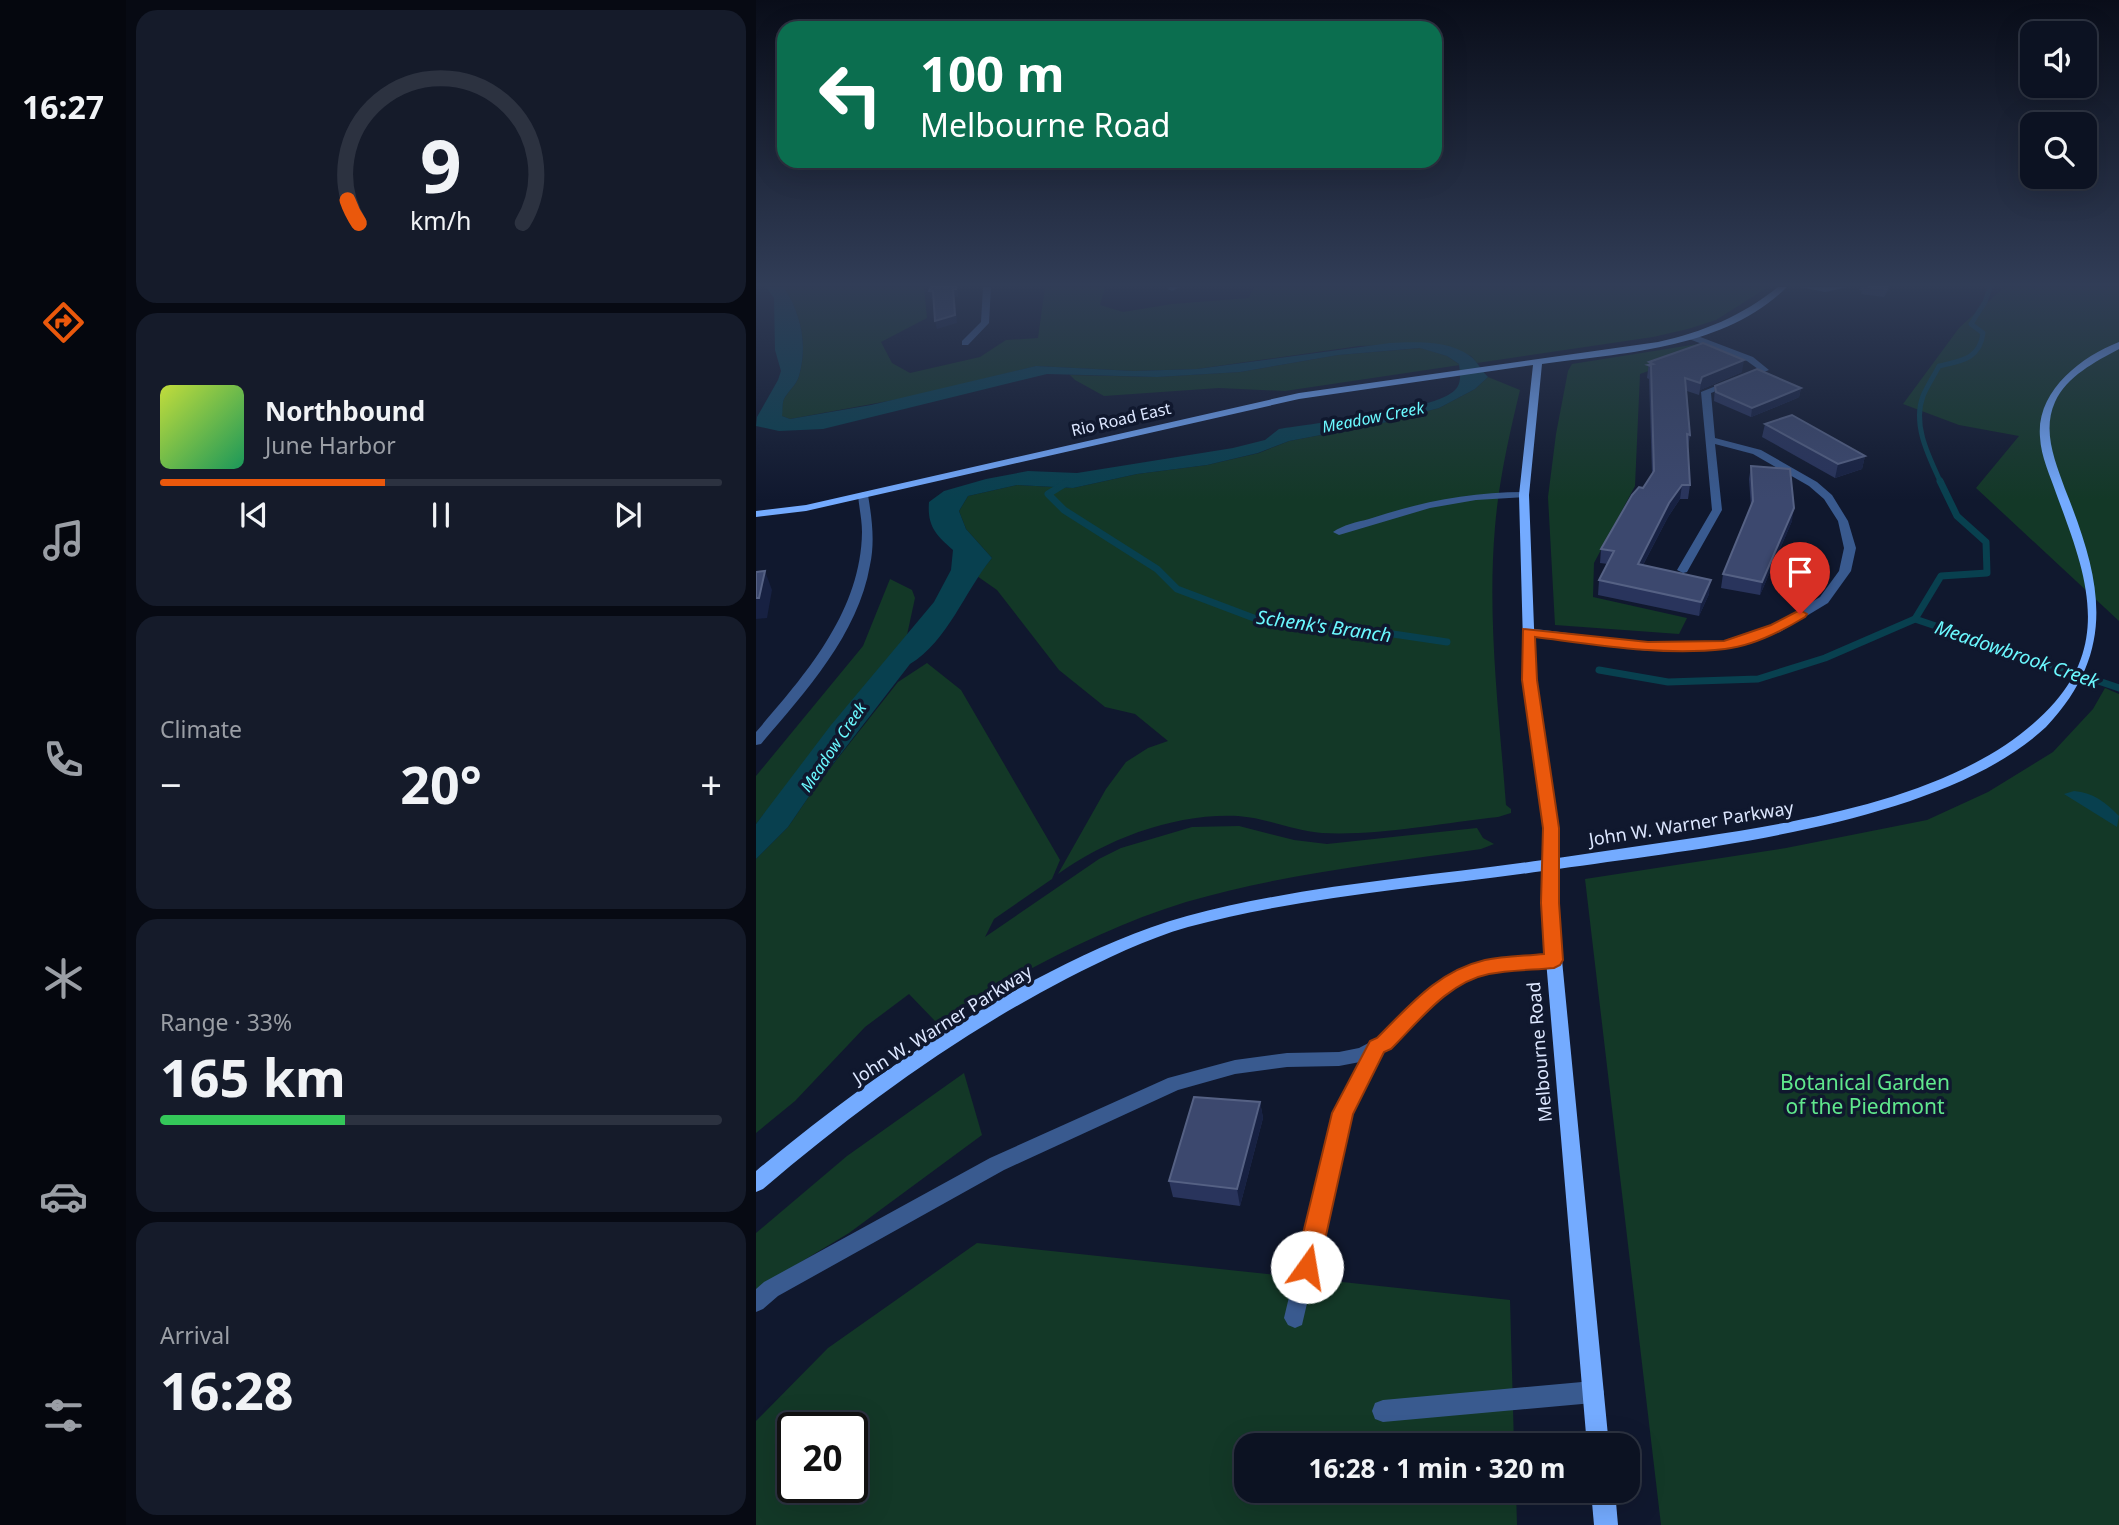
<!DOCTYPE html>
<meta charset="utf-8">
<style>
:root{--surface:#0c1222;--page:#151b2a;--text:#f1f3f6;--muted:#9a9ea5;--line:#2c3240;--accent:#ea580c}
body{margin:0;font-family:"Noto Sans",sans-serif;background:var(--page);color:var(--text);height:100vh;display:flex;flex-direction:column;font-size:26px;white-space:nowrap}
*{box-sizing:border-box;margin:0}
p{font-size:23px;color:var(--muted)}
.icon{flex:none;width:38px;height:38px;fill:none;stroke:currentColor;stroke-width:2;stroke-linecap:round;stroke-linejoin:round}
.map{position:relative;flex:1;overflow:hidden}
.details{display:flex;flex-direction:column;gap:10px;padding:10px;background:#070a13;width:630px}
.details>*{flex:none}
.banner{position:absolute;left:21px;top:21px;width:665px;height:147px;border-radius:21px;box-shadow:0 7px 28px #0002,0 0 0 2px var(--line);background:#0b6e4f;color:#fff;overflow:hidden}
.buttons{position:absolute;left:1264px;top:21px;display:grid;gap:14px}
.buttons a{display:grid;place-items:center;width:77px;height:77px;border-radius:14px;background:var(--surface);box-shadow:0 7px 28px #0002,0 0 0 2px var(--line);font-size:35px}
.speed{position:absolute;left:21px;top:1412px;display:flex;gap:14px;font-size:35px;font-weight:700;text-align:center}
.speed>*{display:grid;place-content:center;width:91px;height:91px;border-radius:50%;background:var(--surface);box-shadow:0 7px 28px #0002,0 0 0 2px var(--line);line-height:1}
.speed .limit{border:4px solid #111;border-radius:10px;background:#fff;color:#111}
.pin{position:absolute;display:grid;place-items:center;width:60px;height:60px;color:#fff;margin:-72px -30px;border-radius:50% 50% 50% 0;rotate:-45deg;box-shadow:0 0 7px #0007}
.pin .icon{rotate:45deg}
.me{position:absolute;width:77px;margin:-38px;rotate:13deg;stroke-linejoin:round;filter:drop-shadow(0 0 5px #0008)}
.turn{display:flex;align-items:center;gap:24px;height:147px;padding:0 28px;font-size:32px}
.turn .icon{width:91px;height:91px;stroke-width:2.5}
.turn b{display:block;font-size:49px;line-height:60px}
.big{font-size:52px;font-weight:700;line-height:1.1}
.details .tile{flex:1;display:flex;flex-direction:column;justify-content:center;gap:10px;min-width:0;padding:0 24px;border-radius:21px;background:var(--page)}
.details .dial{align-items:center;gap:0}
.dial svg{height:182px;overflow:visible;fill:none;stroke:var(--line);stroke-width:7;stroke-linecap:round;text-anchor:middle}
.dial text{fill:var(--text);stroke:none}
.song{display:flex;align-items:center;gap:21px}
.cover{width:84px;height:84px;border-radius:10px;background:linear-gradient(135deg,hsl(70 70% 55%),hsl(150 70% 35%))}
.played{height:7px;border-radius:4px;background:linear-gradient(90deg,var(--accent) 40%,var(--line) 40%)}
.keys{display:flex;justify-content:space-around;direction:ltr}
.heat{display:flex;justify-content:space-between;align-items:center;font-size:38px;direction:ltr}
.charge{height:10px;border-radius:5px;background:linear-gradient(90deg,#34c759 33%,var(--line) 0)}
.trip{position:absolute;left:478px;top:1433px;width:406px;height:70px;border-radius:21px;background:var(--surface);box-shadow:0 7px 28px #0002,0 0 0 2px var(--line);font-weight:700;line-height:70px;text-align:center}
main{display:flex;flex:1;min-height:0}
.menu{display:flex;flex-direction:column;width:126px;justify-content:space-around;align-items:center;background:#05070e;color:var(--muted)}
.menu .icon{width:49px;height:49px}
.menu .on{color:var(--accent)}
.menu b{font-size:32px;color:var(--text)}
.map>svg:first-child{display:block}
</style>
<main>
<nav class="menu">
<b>16:27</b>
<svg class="icon on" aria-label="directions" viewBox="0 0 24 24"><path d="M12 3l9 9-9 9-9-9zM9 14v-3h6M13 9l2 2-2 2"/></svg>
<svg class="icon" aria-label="music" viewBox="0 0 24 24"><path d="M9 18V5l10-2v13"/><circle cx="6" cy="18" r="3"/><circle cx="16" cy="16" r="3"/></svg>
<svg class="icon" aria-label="phone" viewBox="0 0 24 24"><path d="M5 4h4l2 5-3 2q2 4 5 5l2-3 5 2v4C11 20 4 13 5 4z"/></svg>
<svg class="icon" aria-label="climate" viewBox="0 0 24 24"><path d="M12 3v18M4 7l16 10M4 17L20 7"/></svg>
<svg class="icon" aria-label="car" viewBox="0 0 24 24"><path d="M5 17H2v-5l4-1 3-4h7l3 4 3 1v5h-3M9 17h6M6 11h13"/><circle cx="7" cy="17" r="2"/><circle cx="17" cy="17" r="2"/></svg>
<svg class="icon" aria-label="filters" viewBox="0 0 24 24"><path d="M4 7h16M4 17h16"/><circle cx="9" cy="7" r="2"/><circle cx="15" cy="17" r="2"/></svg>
</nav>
<section class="details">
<div class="tile dial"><svg viewBox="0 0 100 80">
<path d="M14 69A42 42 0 1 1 86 69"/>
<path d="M14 69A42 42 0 0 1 9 59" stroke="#ea580c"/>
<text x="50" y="56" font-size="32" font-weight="700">9</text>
<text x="50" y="72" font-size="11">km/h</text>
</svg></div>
<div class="tile">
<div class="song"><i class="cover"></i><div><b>Northbound</b><p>June Harbor</p></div></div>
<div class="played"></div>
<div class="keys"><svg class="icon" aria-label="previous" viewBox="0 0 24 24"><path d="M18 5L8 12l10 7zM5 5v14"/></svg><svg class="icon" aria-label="pause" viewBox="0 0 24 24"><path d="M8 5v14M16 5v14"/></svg><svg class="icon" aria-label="next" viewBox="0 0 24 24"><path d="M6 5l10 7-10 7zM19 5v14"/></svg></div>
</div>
<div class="tile"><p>Climate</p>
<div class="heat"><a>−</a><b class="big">20°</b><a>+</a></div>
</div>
<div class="tile"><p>Range · 33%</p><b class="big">165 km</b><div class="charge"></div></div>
<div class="tile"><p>Arrival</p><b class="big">16:28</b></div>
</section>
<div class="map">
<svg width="1363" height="1525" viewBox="0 0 1363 1525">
<rect width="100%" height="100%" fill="#10182e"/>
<!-- green -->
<g fill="#133827" fill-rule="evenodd">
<path d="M 28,287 L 168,287 L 171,318 L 125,342 L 136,363 L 154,373 L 224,357 L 250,340 L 282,338 L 289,287 L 349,287 L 344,305 L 367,312 L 416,304 L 493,298 L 498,287 L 1012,287 L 960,320 L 932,329 L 897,337 L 721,363 L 715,356 L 680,344 L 603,346 L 441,369 L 378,371 L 280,366 L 154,397 L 34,419 L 26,416 C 26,411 26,403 28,399 C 32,391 40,386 43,376 C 52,344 45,315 28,287 Z"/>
<polygon points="1248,287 1363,287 1363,621 1220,488 1263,436 1203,425 1147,404 1203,328"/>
<polygon points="942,344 954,349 884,374 879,486 838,563 837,597 931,618 923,634 799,625 792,497 800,434 812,371 816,364"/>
<polygon points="665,348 691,356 704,365 529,391 463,388 348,396 319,380 314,375 401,377 484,372 582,355"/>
<path d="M 732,377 L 764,390 C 753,436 743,480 739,527 C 731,619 743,713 750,805 L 755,809 L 755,813 L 742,817 C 687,823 620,836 566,833 C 538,831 511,818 482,816 C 420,813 352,838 302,874 L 350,789 L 370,762 L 392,748 L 412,741 L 379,714 L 349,707 L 303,670 L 241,590 L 221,576 L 236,558 L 210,529 L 203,511 L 212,496 L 261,485 L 317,488 L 381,474 L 451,465 L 503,453 L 533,441 L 623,424 L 683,408 L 719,389 Z"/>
<polygon points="134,579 156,590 159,598 151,635 0,824 0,776 107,646"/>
<path d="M 171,663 L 205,690 L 304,860 L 296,879 L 238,919 L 229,937 L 343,859 L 365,848 L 436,827 L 483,826 L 538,840 L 571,844 L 721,828 L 727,838 L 738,844 L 725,849 C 627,863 526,874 430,902 C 342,929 259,976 180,1022 L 153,994 L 109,1027 L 39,1101 L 0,1133 L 0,859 L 32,827 L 60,786 L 142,682 Z"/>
<polygon points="1349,688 1363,694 1363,1525 905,1525 829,879 1030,848 1171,820 1232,792 1297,752 1337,709"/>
<polygon points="208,1073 226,1135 93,1233 0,1289 0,1233 91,1156"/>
<path d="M 221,1243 L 754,1300 L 758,1445 L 490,1446 L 490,1491 L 760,1491 L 761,1525 L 0,1525 L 0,1421 L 72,1348 ZM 37,1428 L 96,1428 L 96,1488 L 37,1488 Z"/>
</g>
<!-- water -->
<g fill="#08404f">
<path d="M 10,287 L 28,287 C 45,315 52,344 43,376 C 40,386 32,391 28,399 C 26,403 27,411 26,416 L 34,419 L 115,405 L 280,366 L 378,371 L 441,369 L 634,343 C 659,342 692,340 714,356 C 721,361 726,371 732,377 L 719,389 L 683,408 L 623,424 L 533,441 L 502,453 L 451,465 L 381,474 L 317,488 L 261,485 L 212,496 L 203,511 L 210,529 L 236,558 C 208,592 192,641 154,664 L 60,786 L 32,827 L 0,859 L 0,824 L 75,725 L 178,602 L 195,570 L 197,550 C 180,535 171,526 173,502 L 188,491 L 230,479 L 272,471 L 321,473 L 477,448 L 509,440 L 523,429 C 557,423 679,411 699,390 C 706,383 704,373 703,364 L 691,356 L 664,348 L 582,355 L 484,372 L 401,377 L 291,374 L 67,429 L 23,431 L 0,426 L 1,417 L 22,380 L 25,371 L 19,350 L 18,298 Z"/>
<path d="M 1318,791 C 1338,793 1349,802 1363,816 L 1361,827 L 1308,794 Z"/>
</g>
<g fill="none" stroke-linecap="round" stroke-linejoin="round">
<!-- stream-far1 -->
<path stroke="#08404f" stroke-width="5" d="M 1185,483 C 1173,457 1156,425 1167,396 C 1171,386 1178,376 1183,366 C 1205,361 1224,359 1227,333 L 1215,324 L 1229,302 L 1234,287"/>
<!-- stream -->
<g stroke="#08404f" stroke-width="7">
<polyline points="310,483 292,494 308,510 401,569 421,589 503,620 610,630 691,642"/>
<polyline points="1159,619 1363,688"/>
<polyline points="843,670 912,682 1002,679 1069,658 1159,619 1185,576 1231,573 1230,542 1201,516 1184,481"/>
</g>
<!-- lane -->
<g fill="#395a8f" fill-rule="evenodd">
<path d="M 107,492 L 112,495 C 116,519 119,542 114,565 C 102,635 49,692 5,744 L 0,745 L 0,732 C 49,675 105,612 106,532 C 106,520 103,507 102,495 Z"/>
<path d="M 768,492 L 772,493 L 772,497 L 720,500 L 674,508 L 583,535 L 577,532 C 587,525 601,522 613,519 C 664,502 714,492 768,492 Z"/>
<path d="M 798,954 L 804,956 L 806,960 L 804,964 C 781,972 756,968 733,973 C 692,982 663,1020 634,1048 L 627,1052 L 595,1114 L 546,1325 L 539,1328 L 532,1325 L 528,1318 L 577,1113 L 604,1062 L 583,1066 L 531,1067 L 479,1074 L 422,1090 L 248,1170 L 22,1296 L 7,1309 L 0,1312 L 0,1289 L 8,1282 L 234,1158 L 412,1078 L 479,1060 L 531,1053 L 583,1052 L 603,1048 L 622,1038 L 675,986 L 698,972 L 731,961 Z"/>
<polygon points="837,1381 845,1384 848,1392 845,1400 837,1403 627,1422 619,1419 616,1411 619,1403 627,1400"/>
</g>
<!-- street -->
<g fill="#395a8f" fill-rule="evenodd">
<polygon points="227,287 235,287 233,323 212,345 206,345 206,341 225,322"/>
<polygon points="414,287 424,287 416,291 412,289"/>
<polygon points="1044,287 1092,287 1069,292"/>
<polygon points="933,335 939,335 997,357 1013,370 955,393 959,438 1005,450 1061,482 1076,495 1092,521 1100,548 1095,571 1072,603 1024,632 970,649 892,651 768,635 766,632 768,629 772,628 892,643 969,641 1016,626 1064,597 1083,571 1088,548 1082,521 1068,499 1053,486 997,454 959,444 966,510 931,572 927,573 921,570 956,510 945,392 1002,369 991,361 933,339"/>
</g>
<!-- secondary -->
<g fill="#74abff" fill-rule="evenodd">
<path d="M 1022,287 L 1031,287 C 969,349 868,353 786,364 L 773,495 L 780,680 L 802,828 L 802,858 C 849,851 897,844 944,837 C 1059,819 1218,794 1299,702 C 1357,636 1326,564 1300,493 C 1294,475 1285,457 1284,437 C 1280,392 1324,357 1363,342 L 1363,349 C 1339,362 1311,376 1299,402 C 1286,431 1299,461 1309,489 C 1345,579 1363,650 1290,727 C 1184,826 943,848 802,869 L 802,903 L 806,960 L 853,1446 L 831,1446 L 790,960 L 787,871 C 668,888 548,896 432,927 C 390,939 349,959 310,979 C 200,1036 101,1109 7,1189 L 0,1192 L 0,1171 C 91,1095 188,1026 294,972 C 337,950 383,929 431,916 C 547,885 668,877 787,860 L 788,828 L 768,680 L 763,495 L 777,365 L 543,399 L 50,511 L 0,517 L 0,511 L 50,505 L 543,393 L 902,342 C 947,332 986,316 1022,287 Z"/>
<polygon points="835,1491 859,1491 862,1525 838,1525"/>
</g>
</g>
<!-- wall -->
<g fill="#29345c">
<polygon points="1104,287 1134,287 1128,297 1105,294 1106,291 1103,290"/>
<polygon points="893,362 986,372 944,390 943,395 931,391 934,435 932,448 934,485 932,499 924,499 912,517 887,565 953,594 943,616 842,595 843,580 852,564 844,563 845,549 896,474 893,379 891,378"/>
<polygon points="959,386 1045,388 1043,397 1039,399 995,417 958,401"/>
<polygon points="1009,424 1109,456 1106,469 1079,478 1006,437"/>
<polygon points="995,466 1036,521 1004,595 965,588 967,574 995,507 993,479"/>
<polygon points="504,1102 507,1118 484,1206 417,1197 413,1181"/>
</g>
<!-- shaded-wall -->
<g fill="#172142">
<polygon points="200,287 202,287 202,297 199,297 201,323 181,329 179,321 197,289"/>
<polygon points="173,291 177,291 179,299 175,299"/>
<polygon points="988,360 986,372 944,390 943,395 946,377"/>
<polygon points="1045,388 1043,397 1039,399 995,417 996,408"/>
<polygon points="1109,456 1106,469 1079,478 1082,464"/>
<polygon points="926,485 924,499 912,517 880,578 882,564 913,503"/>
<polygon points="1038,508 1036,521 1004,595 1006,582"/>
<polygon points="9,571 16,590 11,618 0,619 0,598"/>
<polygon points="955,580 953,594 943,616 945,602"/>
<polygon points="504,1102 507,1118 484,1206 481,1189"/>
</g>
<!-- building -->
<g fill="#3c486e" stroke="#556184" stroke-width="2">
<polygon points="175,287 200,287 200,289 197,289 199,315 179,321 177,291 173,291"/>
<polygon points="1112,287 1131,287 1130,289"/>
<polygon points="947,343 988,360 946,377 944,383 929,378 934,435 931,434 934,485 926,485 913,503 882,564 955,580 945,602 843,580 858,551 845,549 876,495 883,487 887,488 898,471 895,366 892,365 897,364 893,362"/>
<polygon points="1001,369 1045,388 996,408 960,392 959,386"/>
<polygon points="1036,415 1109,456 1082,464 1009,424"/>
<polygon points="995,466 1034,469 1038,508 1006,582 967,574 997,501"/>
<polygon points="9,571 3,598 0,598 0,572"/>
<polygon points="438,1097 504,1102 481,1189 413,1181"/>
</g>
<!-- sky -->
<linearGradient id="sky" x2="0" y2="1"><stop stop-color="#090d19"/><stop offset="0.57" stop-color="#313d57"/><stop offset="1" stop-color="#313d57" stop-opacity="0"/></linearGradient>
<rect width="1363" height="500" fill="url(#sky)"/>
<!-- route -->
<path fill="#ea580c" stroke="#983908" stroke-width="2" d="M 1044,610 L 1051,614 L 1049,617 C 1026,631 996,646 969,649 C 906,656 842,645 779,637 L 781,680 L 803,828 L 803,903 L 807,960 L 804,965 L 798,968 C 777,970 754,970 733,974 C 692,982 663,1021 635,1049 L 628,1052 L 597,1114 L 563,1267 L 559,1275 L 551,1278 L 543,1275 L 539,1267 L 576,1113 L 614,1041 L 621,1038 C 654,1005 682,971 729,960 C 748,956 769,956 788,954 L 785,903 L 787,828 L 766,680 L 767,629 L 892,642 L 968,641 L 1015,625 Z"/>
<g text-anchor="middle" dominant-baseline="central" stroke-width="7" stroke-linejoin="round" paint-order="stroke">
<!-- far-water labels -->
<g font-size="16" font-style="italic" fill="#6bf9ff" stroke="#10182e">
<text transform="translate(617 417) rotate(-11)">Meadow Creek</text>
<text transform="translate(77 747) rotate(-56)">Meadow Creek</text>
</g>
<!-- far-street labels -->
<g font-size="16" fill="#dde7ff" stroke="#10182e">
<text transform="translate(365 419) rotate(-13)">Rio Road East</text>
</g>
<!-- street labels -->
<g font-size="18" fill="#dde7ff" stroke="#10182e">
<text transform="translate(935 823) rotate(-9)">John W. Warner Parkway</text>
<text transform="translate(186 1024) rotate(-32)">John W. Warner Parkway</text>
<text transform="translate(783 1052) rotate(-95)">Melbourne Road</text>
</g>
<!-- water labels -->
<g font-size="19" font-style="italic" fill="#6bf9ff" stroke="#10182e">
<text transform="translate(568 626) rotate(8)">Schenk's Branch</text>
<text transform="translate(1261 654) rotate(19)">Meadowbrook Creek</text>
</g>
<!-- near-park labels -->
<g font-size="21" fill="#60e88d" stroke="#10182e">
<text x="1109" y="1082">Botanical Garden<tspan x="1109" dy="24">of the Piedmont</tspan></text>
</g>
</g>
</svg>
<div class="buttons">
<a><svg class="icon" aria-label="sound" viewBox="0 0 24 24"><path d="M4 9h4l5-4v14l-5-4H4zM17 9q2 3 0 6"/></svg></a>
<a><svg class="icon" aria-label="search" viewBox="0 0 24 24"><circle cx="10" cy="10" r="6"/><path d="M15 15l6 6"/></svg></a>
</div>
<div class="speed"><div class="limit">20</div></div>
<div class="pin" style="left:1044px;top:614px;background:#d93025"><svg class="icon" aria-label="arrive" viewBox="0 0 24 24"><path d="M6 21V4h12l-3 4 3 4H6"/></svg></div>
<svg class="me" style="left:551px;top:1267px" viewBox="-20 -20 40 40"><circle r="19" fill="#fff"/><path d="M0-13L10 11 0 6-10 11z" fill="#ea580c"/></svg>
<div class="trip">16:28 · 1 min · 320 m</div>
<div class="banner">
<div class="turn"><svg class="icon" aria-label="left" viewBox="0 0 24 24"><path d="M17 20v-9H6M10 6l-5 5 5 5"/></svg><div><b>100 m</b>Melbourne Road</div></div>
</div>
</div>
</main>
